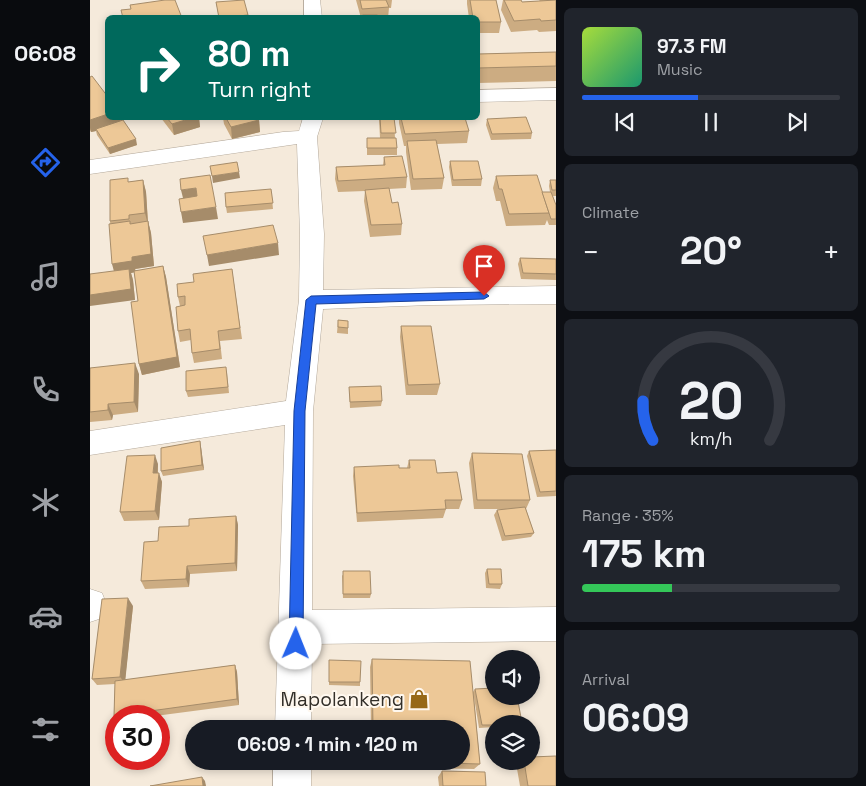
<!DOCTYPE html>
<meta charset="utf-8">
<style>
:root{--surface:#171b24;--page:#20242c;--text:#f1f3f6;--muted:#9ea1a6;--line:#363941;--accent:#2563eb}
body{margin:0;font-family:"Space Grotesk",sans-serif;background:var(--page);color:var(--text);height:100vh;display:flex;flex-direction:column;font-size:19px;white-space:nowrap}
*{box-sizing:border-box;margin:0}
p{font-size:16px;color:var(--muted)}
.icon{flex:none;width:28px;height:28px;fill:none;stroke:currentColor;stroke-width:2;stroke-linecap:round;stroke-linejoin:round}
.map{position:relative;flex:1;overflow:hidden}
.sheet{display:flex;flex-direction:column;gap:8px;padding:8px;background:#0d0f14;width:310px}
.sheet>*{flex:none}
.guide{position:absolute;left:15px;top:15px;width:375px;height:105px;border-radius:8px;box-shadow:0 2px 8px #0003;background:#00695c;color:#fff;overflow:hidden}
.fabs{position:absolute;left:395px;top:650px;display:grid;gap:10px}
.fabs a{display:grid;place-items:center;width:55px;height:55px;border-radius:50%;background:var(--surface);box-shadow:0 2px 8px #0003;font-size:25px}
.speed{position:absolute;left:15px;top:705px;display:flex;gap:10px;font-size:25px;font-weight:700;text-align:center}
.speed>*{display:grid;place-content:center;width:65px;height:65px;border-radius:50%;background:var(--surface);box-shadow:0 2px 8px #0003;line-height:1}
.speed .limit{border:8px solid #d22;background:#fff;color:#111}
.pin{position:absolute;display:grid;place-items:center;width:42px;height:42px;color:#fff;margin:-51px -21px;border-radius:50% 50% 50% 0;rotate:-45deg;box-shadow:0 0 5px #0007}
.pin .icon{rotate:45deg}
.me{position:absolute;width:55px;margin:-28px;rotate:1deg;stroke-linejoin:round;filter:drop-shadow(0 0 4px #0008)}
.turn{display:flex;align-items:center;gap:18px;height:105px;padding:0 20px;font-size:22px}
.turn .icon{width:65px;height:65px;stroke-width:2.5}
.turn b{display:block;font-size:35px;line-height:42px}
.big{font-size:38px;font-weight:700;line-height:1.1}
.sheet .widget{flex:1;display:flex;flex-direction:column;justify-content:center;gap:8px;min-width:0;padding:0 18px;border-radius:8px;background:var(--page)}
.sheet .dial{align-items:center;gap:0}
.dial svg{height:130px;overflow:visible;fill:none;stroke:var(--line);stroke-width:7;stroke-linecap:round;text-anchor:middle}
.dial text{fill:var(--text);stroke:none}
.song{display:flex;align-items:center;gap:15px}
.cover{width:60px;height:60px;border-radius:8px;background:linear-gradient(135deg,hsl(80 70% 55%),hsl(160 70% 35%))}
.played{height:5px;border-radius:2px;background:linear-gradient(90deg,var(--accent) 45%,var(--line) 45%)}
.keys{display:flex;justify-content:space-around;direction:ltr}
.heat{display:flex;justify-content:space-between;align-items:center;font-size:28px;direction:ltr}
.charge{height:8px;border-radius:4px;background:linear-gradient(90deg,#34c759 35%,var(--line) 0)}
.trip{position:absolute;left:95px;top:720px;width:285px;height:50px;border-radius:25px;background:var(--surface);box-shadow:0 2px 8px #0003;font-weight:700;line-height:50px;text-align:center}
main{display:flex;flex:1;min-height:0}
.menu{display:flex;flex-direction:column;width:90px;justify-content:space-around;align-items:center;background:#090b0e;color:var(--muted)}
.menu .icon{width:35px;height:35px}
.menu .active{color:var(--accent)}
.menu b{font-size:22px;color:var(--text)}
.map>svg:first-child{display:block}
</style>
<main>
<nav class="menu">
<b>06:08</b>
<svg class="icon active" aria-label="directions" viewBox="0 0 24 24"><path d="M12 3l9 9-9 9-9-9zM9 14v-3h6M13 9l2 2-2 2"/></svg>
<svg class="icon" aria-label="music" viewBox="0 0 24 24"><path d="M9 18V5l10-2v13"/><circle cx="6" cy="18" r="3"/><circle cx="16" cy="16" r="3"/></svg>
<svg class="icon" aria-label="phone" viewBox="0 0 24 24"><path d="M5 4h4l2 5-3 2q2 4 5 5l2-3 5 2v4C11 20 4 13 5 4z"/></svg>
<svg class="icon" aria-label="climate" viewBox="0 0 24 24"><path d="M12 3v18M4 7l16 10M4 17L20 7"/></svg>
<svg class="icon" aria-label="car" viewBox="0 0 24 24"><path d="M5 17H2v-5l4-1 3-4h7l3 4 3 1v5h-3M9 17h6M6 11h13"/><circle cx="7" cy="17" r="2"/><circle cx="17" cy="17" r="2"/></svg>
<svg class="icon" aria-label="filters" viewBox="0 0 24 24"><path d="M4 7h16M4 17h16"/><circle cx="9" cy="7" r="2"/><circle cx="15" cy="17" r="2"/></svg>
</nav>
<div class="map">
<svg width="466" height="786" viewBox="0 0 466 786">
<rect width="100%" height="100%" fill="#f5eadb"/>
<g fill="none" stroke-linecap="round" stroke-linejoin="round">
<defs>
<g id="minor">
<polygon points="214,0 230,0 232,18 214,18"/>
<polygon points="466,88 466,100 388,102 388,90"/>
<polygon points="213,118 233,118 227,137 234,234 233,290 466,286 466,304 340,305 233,309 223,411 222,610 466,607 466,641 222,644 221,729 185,729 195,425 0,455 0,431 196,401 209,300 210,234 207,144 0,174 0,160 193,132 209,131"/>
<polygon points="0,589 12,593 17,606 12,618 0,622"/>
<rect x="183" y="761" width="38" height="25"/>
</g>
</defs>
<!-- minor casing -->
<use href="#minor" stroke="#b3a89a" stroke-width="1"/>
<!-- minor -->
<use href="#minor" fill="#fff" fill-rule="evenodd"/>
</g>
<!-- wall -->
<g fill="#ccac82">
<polygon points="266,0 302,0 301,8 299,8 298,18 271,18"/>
<polygon points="377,0 406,0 411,22 409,33 388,33 388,18 379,18 377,4"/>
<polygon points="413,0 431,0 432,2 450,1 449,0 466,0 466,31 449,32 447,30 421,32 411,10"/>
<polygon points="126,2 158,15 158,18 129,18"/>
<polygon points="466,52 466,81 388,83 388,54"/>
<polygon points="0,77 18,118 30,118 31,121 47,145 20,154 7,135 6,131 1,132 0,130"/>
<polygon points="71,118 109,118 110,127 84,135"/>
<polygon points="133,118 168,118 169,120 170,132 142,139 134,124"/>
<polygon points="289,118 304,118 305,138 307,148 307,155 277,155 277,138 290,138"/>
<polygon points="309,118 379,131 377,143 347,144 354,178 352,189 321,190 316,152 316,146 314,146 309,123"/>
<polygon points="397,119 442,133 441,139 401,140 396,125"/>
<polygon points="294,157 317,177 316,188 299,189 302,203 312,224 311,235 280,237 274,201 275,191 248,192 245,179 246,167 293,165"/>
<polygon points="360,161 392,179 391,186 362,186 359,167"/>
<polygon points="406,176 452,192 460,192 459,186 460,180 466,180 466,196 463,196 466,205 466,225 459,225 457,220 455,225 416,226 410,201 406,201 403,188"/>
<polygon points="53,180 56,192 58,221 61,233 64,266 45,269 46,271 73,266 76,277 90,367 52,375 49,364 48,301 44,272 41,273 43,280 45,300 24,271 20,221 39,182"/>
<polygon points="181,189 183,209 137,213 136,207"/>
<polygon points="430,258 466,259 466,280 431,279 428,264"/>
<polygon points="142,269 152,339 130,341 132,359 104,363 102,353 101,340 90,342 88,331 90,306 88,297 104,282"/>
<polygon points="248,320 258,321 258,334 247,333"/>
<polygon points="311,326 350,384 347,395 316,395 310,337"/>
<polygon points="0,368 49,374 48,412 23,415 22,420 0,422"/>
<polygon points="137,373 139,393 98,397 96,391"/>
<polygon points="259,387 292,401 291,406 260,408"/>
<polygon points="110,441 111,447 114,470 73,476 71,471"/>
<polygon points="466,450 466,496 447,497 437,456 439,451"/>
<polygon points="382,453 440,500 436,509 444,533 441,537 412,541 404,515 407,510 412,509 384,509 379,463"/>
<polygon points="319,460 347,473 372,500 369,509 356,509 353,518 267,522 263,476 264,467 317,468"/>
<polygon points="68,464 68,473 72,482 69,520 34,521 30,512"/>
<polygon points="146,516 148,525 147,571 100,574 99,587 55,589 51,581 68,541 99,526"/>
<polygon points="397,569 412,584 410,589 396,588 395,573"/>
<polygon points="252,575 281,594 280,598 253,598"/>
<polygon points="43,606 35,680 145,665 147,672 149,705 65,716 26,716 26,718 24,716 25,684 7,685 2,679"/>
<polygon points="282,659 383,692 385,689 432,723 431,724 404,724 404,727 389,728 384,697 390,764 384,769 281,767 281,761 371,761 371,729 281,729 280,667"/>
<polygon points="239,660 270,682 270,686 239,685"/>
<polygon points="428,761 441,761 466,786 430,786 426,763"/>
<polygon points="352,771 396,786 349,786 348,777"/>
</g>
<!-- shaded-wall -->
<g fill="#a68c6a">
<polygon points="18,114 18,118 30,118 31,122 6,129 6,131 1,132 0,128 0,120"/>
<polygon points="102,118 109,118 110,127 84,135 82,124"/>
<polygon points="169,120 170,132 142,139 141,127"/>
<polygon points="46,139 47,145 20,154 18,148"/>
<polygon points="149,172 150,178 123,183 122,176"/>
<polygon points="53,180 56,192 58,225 55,213"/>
<polygon points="106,188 108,200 94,202 91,190"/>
<polygon points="126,207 128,219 93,223 91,212"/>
<polygon points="58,221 61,233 64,266 45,269 46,272 41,273 43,280 45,300 0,306 0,295 25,275 22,264 42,257"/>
<polygon points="188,243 189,255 119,266 117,255"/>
<polygon points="73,266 76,277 90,367 52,375 49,364"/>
<polygon points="45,363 49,374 48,412 44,402"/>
<polygon points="18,404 23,415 22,420 18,410"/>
<polygon points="110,441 111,447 114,470 112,465"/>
<polygon points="65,455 68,464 67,482 63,473"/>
<polygon points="69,473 72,482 69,520 65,511"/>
<polygon points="146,516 148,525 147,571 145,563"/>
<polygon points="97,566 100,574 99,587 96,579"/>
<polygon points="38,598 43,606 35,683 30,677"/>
<polygon points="145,665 147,672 149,705 147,699"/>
<polygon points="112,777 115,781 116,786 113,786"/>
</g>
<!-- building -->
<g fill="#edc897" stroke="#a68c6a">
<polygon points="75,0 85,0 92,18 33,18 31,10 41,9 40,5"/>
<polygon points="154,0 158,15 129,18 126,2"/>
<polygon points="270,0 296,0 299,7 272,9"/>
<polygon points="380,0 406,0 411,22 388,22 388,18 383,18"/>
<polygon points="414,0 431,0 432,2 466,0 466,20 451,21 450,19 424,21"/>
<rect x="273" y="15" width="14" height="3"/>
<polygon points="466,52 466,66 388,68 388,54"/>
<polygon points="2,76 18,97 18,114 0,120 0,77"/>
<polygon points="436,117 442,133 402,134 397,119"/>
<polygon points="77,118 102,118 82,124"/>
<polygon points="136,118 168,118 169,120 141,127"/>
<polygon points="290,118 304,118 306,133 291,133"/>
<polygon points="311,118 375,118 379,131 315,134"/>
<polygon points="33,120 46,139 18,148 6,129"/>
<polygon points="277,138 306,138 307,148 277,148"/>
<polygon points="346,140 354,178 323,179 317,141"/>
<polygon points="312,156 317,177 248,181 246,167 295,165 294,157"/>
<polygon points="360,161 388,161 392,179 363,180"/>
<polygon points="147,162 149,172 122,176 120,166"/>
<polygon points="120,175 126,207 91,212 89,199 107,196 106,188 91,190 90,179"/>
<polygon points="447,175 459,213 419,214 412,189 409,189 406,176"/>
<polygon points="38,178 38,182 53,180 55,213 39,215 39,219 20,221 20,180"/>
<polygon points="460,180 466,180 466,190 462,190"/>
<polygon points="299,188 302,203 308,202 312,224 281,225 275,190"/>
<polygon points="181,189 183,203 136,207 135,193"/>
<polygon points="452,192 461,192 466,205 466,219 461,219"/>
<polygon points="40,221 40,224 58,221 61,254 42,257 42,261 22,264 19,224"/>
<polygon points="183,225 188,243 117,255 113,236"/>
<polygon points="430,258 466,259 466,274 433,273"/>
<polygon points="73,266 87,357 49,364 41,302 48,301 44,271"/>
<polygon points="39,269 41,289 0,295 0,274"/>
<polygon points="142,269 150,328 128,331 130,349 102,353 100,329 88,331 86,307 95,305 95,296 88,297 87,284 104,282 103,274"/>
<polygon points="248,320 258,321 258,328 248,327"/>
<polygon points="311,326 341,326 350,384 318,385"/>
<polygon points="45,363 44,402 18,404 18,410 0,412 0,368"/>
<polygon points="136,367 138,387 96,391 96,371"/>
<polygon points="291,386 292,401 260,402 259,387"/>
<polygon points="110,441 112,465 71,471 71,448"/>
<polygon points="466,450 466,491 450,492 439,451"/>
<polygon points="382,453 432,454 440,500 387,500"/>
<polygon points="65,455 63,473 69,473 65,511 30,512 37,456"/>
<polygon points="319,460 345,460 347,473 367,472 372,500 355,500 356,509 267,513 264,467 309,465 309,468 320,468"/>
<polygon points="435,507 444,533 415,536 407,510"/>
<polygon points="146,516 145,563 97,566 96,579 51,581 54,542 68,541 69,527 99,526 99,519"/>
<polygon points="397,569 411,569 412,584 399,584"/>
<polygon points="253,571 280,571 281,594 253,594"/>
<polygon points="38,598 30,677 2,679 12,599"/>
<polygon points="282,659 380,661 390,764 283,761 371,761 371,729 283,729"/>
<polygon points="239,660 271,661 270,682 239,682"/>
<polygon points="145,665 147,699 24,716 25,681"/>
<polygon points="404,688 404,696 427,696 432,723 404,724 404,725 392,725 385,689"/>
<polygon points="466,756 466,786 438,786 434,761 441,761 441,757"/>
<polygon points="352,771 395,772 396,786 353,786"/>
<polygon points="112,777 113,786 60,786"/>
</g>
<!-- route -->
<polygon fill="#2563eb" stroke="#184099" points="394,292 399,296 394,299 226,304 215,411 213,644 211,649 206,651 201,649 199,644 204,411 216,300 221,296"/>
<!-- icons -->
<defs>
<symbol id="shop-bare" viewBox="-9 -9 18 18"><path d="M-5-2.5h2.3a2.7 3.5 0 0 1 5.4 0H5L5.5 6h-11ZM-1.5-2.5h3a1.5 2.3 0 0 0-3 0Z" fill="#976918" stroke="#fff8ef" stroke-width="2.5" paint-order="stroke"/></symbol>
</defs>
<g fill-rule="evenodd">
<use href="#shop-bare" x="315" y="685" width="28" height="28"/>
</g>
<g text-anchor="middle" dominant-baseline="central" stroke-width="4" stroke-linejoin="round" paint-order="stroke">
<!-- near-poi labels -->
<g font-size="19" fill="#332f29" stroke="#fff8ef" text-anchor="end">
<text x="314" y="699">Mapolankeng</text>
</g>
</g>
</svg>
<div class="fabs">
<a><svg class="icon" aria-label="sound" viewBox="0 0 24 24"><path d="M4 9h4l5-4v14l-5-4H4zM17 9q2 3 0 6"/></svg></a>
<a><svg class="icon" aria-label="layers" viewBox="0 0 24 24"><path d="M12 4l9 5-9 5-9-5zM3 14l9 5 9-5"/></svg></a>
</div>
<div class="speed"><div class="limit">30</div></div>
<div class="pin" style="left:394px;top:296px;background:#d93025"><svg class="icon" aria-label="arrive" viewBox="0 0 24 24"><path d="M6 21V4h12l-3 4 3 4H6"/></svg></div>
<svg class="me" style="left:206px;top:644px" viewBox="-20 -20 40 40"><circle r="19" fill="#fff"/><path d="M0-13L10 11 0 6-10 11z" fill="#2563eb"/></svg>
<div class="trip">06:09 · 1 min · 120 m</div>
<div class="guide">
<div class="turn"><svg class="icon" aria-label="right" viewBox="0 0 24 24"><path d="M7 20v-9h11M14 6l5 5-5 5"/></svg><div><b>80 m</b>Turn right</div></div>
</div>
</div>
<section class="sheet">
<div class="widget">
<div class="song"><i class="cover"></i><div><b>97.3 FM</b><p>Music</p></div></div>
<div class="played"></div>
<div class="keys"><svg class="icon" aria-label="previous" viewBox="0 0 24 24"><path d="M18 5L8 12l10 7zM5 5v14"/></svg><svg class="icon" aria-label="pause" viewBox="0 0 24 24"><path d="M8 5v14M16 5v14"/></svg><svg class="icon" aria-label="next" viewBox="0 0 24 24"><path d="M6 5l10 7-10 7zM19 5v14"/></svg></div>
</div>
<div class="widget"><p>Climate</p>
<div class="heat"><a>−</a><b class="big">20°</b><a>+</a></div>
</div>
<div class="widget dial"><svg viewBox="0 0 100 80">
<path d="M14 69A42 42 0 1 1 86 69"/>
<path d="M14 69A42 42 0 0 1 8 45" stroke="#2563eb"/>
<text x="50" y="56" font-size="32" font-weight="700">20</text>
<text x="50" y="72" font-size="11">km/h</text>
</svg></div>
<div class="widget"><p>Range · 35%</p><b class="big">175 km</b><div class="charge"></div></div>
<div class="widget"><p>Arrival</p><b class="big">06:09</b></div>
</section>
</main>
